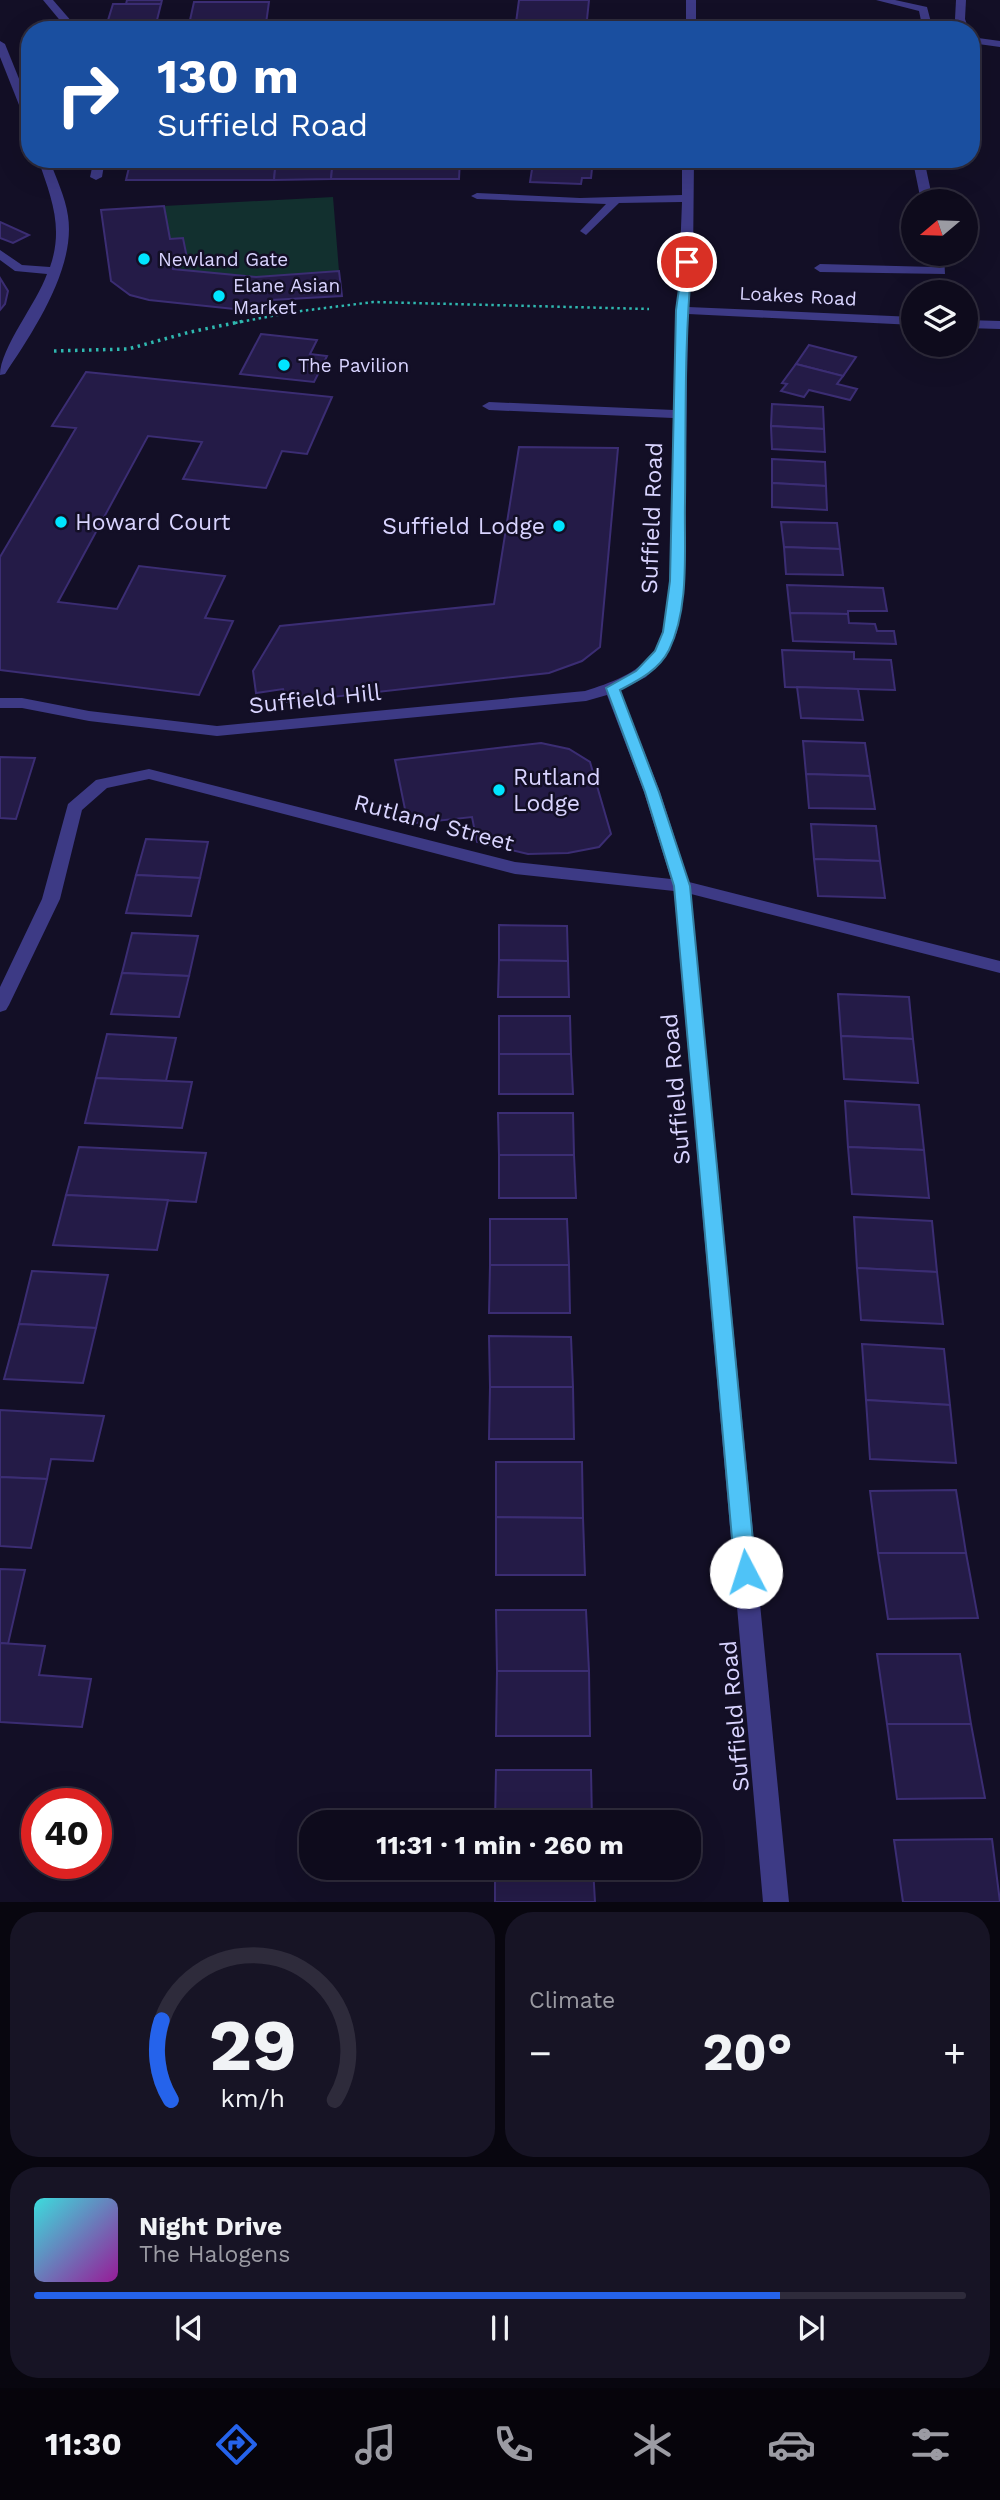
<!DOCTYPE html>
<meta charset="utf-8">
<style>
:root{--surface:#0e0b1c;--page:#171425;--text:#f1f3f6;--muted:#9b9ba3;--line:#2e2b3b;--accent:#2563eb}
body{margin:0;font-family:"Work Sans",sans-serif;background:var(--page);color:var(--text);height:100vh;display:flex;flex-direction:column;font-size:26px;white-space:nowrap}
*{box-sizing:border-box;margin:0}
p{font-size:23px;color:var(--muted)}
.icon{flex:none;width:38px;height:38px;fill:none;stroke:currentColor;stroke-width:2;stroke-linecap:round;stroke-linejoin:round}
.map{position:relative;height:1902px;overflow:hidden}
.side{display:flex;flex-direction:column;gap:10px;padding:10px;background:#08060f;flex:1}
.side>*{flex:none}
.top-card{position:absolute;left:21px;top:21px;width:959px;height:147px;border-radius:28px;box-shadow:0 7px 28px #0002,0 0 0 2px var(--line);background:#1a4fa0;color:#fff;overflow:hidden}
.needle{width:46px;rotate:251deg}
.controls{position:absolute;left:901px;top:189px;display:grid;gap:14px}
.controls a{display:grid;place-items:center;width:77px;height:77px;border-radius:50%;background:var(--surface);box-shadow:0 7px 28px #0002,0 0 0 2px var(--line);font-size:35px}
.speed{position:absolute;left:21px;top:1788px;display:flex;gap:14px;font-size:35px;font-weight:700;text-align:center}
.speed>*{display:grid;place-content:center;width:91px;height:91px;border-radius:50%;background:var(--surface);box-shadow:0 7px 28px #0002,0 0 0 2px var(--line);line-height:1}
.speed .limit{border:10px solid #d22;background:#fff;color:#111}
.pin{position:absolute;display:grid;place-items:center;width:60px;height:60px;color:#fff;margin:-30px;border:4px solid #fff;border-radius:50%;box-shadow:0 2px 7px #0007}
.me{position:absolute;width:77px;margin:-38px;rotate:355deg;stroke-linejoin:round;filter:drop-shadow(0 0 5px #0008)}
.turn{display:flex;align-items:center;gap:24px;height:147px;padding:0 21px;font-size:32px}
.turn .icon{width:91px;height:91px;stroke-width:2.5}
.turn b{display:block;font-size:49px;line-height:60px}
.big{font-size:52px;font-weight:700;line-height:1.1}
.side .widget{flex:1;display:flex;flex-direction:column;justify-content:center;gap:10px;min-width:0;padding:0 24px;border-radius:28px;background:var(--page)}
.side .dial{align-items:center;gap:0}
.dial svg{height:182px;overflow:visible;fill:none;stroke:var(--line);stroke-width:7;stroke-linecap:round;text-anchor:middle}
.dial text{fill:var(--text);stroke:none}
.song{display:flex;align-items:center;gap:21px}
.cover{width:84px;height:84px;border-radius:10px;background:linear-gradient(135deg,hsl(180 70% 55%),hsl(300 70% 35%))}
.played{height:7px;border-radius:4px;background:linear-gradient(90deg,var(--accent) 80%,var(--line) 80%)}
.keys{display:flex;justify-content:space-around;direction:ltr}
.heat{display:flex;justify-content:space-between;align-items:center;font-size:38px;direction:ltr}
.side .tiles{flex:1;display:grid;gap:10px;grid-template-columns:1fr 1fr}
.widget:last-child{grid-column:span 2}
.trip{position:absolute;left:299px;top:1810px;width:402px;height:70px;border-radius:28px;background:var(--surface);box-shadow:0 7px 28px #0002,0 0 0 2px var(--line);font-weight:700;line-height:70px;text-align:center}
.dock{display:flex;height:112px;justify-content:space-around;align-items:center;background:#06040b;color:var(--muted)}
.dock .icon{width:49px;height:49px}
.dock .on{color:var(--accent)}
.dock b{font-size:32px;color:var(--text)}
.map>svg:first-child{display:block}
</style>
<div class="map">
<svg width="1000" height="1902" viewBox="0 0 1000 1902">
<rect width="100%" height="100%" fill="#130f26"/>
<!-- green -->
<polygon fill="#12302f" points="333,197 339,271 256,277 173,269 172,260 187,258 183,238 170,239 164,206"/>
<!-- building -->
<g fill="#241b47" stroke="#3b2d73" stroke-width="2">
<polygon points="127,0 162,0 161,4 126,4"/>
<polygon points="519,0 589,0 586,30 515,30"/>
<polygon points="194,2 269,2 265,30 105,30 113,4 161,4 157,20 190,20"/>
<polygon points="131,159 276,159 274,180 126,180"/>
<polygon points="276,159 333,159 331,179 274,180"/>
<polygon points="333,159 460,159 459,179 331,179"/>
<polygon points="520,159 593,159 591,178 582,178 581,184 530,182 533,163 519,162"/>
<polygon points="164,206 170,239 183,238 187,258 172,260 173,269 256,277 339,271 342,296 271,300 263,312 149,300 130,295 111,281 101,210"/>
<polygon points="0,222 29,235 13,243 0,238"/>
<polygon points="0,278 8,291 5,304 0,310"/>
<polygon points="261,334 317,340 310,354 327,356 314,382 240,374"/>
<polygon points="809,345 856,357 843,376 796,364"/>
<polygon points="796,364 843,376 837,384 857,389 850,400 809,390 804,397 781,391 787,384 782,383"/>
<polygon points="86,372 332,397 307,454 282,451 266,488 183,479 202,442 148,436 58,602 117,609 139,566 225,576 205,618 233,621 199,695 0,670 0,557 76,428 52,426"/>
<polygon points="772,404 823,407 824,429 771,426"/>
<polygon points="771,426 824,429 825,452 772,449"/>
<polygon points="519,447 618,448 600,647 582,661 549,673 287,702 283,689 256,693 253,671 280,626 494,604"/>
<polygon points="772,459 825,462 826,486 772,483"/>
<polygon points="772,483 826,486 827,510 772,507"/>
<polygon points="781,522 837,523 840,549 784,547"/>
<polygon points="784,547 840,549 843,575 786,574"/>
<polygon points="787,585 883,588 887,611 848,611 848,614 790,613"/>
<polygon points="790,613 848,614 849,623 875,624 877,631 894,631 896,644 793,641"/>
<polygon points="782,650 854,652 854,659 891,660 895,690 785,687"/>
<polygon points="797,687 858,689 863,720 801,718"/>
<polygon points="803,741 865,743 870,776 806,774"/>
<polygon points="541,743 569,749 590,762 611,834 599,847 568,853 528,854 477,842 472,817 408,824 395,760"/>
<polygon points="0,757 35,758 16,819 0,818"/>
<polygon points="806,774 870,776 875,809 809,808"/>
<polygon points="811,824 876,826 880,861 814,859"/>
<polygon points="146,839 208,842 200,878 136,875"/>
<polygon points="814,859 880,861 885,898 818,896"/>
<polygon points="136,875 200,878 191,916 126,913"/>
<polygon points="499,925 567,926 568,961 499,960"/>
<polygon points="132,933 198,936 189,976 122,973"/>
<polygon points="499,960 568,961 569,997 498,997"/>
<polygon points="122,973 189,976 179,1017 111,1014"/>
<polygon points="838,994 909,997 913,1039 841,1036"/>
<polygon points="499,1016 570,1016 571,1054 499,1054"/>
<polygon points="107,1034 176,1038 166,1081 96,1078"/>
<polygon points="841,1036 913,1039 918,1083 844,1079"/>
<polygon points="499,1054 571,1054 573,1094 499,1094"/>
<polygon points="96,1078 192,1082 182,1128 85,1123"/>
<polygon points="845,1101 919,1105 924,1150 848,1147"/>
<polygon points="498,1113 573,1113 574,1155 499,1155"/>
<polygon points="79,1147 206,1153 196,1202 66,1195"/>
<polygon points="848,1147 924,1150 929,1198 852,1194"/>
<polygon points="499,1155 574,1155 576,1198 499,1198"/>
<polygon points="66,1195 168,1200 157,1250 53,1245"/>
<polygon points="854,1217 932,1221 937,1272 857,1268"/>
<polygon points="490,1219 567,1219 569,1265 490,1265"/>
<polygon points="490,1265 569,1265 570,1313 489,1313"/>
<polygon points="857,1268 937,1272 943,1324 861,1320"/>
<polygon points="32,1271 108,1275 96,1328 19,1324"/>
<polygon points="19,1324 96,1328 83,1383 4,1379"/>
<polygon points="489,1336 571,1337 573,1387 490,1387"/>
<polygon points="862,1344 944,1349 950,1405 866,1400"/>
<polygon points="490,1387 573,1387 574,1439 489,1439"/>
<polygon points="866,1400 950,1405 956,1463 870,1459"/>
<polygon points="0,1410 104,1416 93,1461 51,1459 47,1479 0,1477"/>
<polygon points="496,1462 582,1462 583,1518 496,1517"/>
<polygon points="0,1477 47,1479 31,1548 0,1546"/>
<polygon points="956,1490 966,1553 878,1553 870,1491"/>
<polygon points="496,1517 583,1518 585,1575 496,1575"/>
<polygon points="878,1553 966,1553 978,1618 888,1619"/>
<polygon points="0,1569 25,1570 8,1644 0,1643"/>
<polygon points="496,1610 586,1610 589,1671 497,1671"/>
<polygon points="0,1643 45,1646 39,1675 91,1679 82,1727 0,1722"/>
<polygon points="877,1654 960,1654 971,1724 887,1724"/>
<polygon points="497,1671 589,1671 590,1736 496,1736"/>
<polygon points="887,1724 971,1724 985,1798 897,1799"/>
<polygon points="496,1770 591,1770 592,1822 495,1822"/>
<polygon points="992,1839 1000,1902 903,1902 894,1840"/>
<polygon points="495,1867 593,1867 595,1902 495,1902"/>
</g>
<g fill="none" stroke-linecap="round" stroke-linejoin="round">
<!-- path-far1 -->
<polyline stroke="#2fb8b0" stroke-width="2.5" stroke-dasharray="2.5 3.5" stroke-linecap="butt" points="235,323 293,312 373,302 649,309"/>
<!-- path -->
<polyline stroke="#2fb8b0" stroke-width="3.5" stroke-dasharray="2.5 4.5" stroke-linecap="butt" points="54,351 128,349 190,332 244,321"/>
<!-- minor -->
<g fill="#3d3a85" fill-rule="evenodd">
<polygon points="43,0 53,0 79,30 68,30"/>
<rect x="686" y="0" width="10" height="30"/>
<polygon points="876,0 895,0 927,7 933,30 923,30 919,11"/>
<polygon points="956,0 966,0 965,19 969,30 959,30 955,19"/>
<polygon points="971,37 1000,41 1000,47 971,43"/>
<polygon points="0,41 5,44 30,106 30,123 25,120 0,57"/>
<path d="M 38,159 L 49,159 C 56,178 65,196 68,216 C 76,268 33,332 5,374 L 0,375 C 0,348 37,303 47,274 L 15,271 L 0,260 L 0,250 L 22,265 L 50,267 C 64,227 51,197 38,159 Z"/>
<polygon points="94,159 105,159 102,177 96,180 90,177"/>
<path d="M 682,159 L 694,159 L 693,262 L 688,307 L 914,317 L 914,325 L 688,314 L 684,581 L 677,632 L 666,656 L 646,677 L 620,690 L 660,792 L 689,882 L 1000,961 L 1000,973 L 691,894 L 789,1902 L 763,1902 L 674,891 L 515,874 L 149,779 L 107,788 L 82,810 L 60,899 L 9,1005 L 6,1010 L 0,1012 L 0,987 L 42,899 L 68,804 L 96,780 L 149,769 L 515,862 L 671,879 L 644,792 L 607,695 L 586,701 L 217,736 L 89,721 L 22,708 L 0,708 L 0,698 L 22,698 L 89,711 L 217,726 L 585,691 C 610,683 637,674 654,652 C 678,618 672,465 673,418 L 489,410 L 482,406 L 489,402 L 674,410 L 682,202 L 619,203 L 586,235 L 580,231 L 606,204 L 477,199 L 471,196 L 477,193 L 580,198 L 682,195 Z"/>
<polygon points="898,159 924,159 933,201 921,201 913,162"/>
<polygon points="932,254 944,254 945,274 820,272 814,268 820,264 934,267"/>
<polygon points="966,320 1000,321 1000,329 966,328"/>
</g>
</g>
<!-- route -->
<path fill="#4fc3f7" stroke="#337fa1" stroke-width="2" d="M 683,260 L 692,262 C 684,342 686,422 685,502 C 684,550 690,607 669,650 C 659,670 639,680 620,690 L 659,792 L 690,886 L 756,1572 L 753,1579 L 746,1582 L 738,1579 L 735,1572 L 674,886 L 645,792 L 606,688 L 636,671 L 655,651 L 663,632 L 670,581 L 676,310 Z"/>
<!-- markers -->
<g fill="#00e5ff" stroke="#130f26" stroke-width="2.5">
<circle cx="144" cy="259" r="7"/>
<circle cx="219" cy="296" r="7"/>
<circle cx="284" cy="365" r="7"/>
<circle cx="61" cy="522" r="7"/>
<circle cx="559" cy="526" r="7"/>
<circle cx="499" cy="790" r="7"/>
</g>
<g text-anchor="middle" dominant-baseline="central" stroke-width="5" stroke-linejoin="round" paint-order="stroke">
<!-- far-poi labels -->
<g font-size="19" fill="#d9d4ff" stroke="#130f26" text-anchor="start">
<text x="158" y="259">Newland Gate</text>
<text x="233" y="285">Elane Asian<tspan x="233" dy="22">Market</tspan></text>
<text x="298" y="365">The Pavilion</text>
</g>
<!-- far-street labels -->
<g font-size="19" fill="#d9d4ff" stroke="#130f26">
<text transform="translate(798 296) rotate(3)">Loakes Road</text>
</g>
<!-- street labels -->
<g font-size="23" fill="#d9d4ff" stroke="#130f26">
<text transform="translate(652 518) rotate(-88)">Suffield Road</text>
<text transform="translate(315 699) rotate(-6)">Suffield Hill</text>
<text transform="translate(434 823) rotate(15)">Rutland Street</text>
<text transform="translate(676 1089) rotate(-95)">Suffield Road</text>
<text transform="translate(735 1716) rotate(-95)">Suffield Road</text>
</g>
<!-- poi labels -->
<g font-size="23" fill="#d9d4ff" stroke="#130f26" text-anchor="start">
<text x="75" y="522">Howard Court</text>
<text x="545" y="526" text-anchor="end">Suffield Lodge</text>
<text x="513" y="777">Rutland<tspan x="513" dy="26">Lodge</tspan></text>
</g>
</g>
</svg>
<div class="controls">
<a><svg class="needle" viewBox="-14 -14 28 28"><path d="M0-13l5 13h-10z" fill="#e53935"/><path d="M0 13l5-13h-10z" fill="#9b9ba3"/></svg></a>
<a><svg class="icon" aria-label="layers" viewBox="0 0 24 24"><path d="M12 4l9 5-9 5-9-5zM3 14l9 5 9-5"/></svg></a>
</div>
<div class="speed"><div class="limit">40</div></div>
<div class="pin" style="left:687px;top:262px;background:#d93025"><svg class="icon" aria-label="arrive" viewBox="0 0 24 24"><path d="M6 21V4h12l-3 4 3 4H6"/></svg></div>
<svg class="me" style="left:746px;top:1572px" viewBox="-20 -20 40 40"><circle r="19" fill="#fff"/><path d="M0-13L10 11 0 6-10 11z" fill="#4fc3f7"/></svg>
<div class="trip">11:31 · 1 min · 260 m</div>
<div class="top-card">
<div class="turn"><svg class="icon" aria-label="right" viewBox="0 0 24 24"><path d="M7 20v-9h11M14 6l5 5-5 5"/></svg><div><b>130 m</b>Suffield Road</div></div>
</div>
</div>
<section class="side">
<div class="tiles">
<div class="widget dial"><svg viewBox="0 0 100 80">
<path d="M14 69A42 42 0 1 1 86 69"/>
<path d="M14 69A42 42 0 0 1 10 34" stroke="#2563eb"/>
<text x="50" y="56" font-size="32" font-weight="700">29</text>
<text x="50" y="72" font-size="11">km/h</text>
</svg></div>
<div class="widget"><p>Climate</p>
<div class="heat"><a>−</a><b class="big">20°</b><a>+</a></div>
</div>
<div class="widget">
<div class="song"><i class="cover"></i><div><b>Night Drive</b><p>The Halogens</p></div></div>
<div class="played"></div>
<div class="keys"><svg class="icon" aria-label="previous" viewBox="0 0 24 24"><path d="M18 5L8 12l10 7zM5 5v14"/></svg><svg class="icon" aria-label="pause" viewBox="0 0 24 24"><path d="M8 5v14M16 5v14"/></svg><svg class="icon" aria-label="next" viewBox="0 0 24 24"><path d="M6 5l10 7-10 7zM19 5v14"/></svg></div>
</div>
</div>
</section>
<nav class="dock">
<b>11:30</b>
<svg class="icon on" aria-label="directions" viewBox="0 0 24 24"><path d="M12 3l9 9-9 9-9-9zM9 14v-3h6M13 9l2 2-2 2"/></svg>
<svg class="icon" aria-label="music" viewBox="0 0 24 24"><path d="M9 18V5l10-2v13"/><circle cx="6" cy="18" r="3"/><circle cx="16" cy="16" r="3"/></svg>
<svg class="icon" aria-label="phone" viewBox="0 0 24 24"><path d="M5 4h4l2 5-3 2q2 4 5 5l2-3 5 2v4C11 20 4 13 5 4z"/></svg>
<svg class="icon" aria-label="climate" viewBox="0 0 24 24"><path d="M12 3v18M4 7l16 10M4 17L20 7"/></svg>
<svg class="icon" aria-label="car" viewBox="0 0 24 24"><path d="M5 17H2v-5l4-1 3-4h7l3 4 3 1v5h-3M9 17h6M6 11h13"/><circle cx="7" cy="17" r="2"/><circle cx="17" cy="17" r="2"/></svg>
<svg class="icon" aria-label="filters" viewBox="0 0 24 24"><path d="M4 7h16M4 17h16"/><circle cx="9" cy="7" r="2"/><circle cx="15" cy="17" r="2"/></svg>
</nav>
